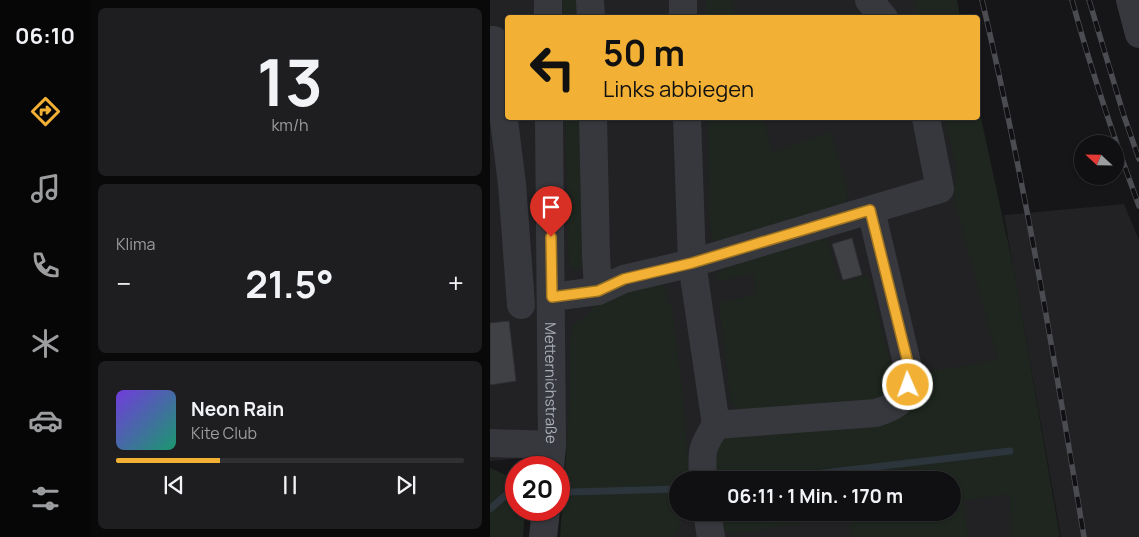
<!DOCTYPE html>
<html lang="de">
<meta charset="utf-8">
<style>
:root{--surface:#101012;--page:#1e1e20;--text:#f1f3f6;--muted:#9c9d9f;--line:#303032;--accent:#f2b134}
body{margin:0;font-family:Manrope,sans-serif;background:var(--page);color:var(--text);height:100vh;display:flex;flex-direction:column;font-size:19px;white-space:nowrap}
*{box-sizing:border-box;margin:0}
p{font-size:16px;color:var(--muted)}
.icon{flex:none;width:28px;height:28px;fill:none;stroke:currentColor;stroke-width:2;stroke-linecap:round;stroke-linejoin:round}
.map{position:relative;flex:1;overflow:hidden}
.drawer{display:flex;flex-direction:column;gap:8px;padding:8px;background:#09090a;width:400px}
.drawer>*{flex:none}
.banner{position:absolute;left:15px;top:15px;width:475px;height:105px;border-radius:5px;box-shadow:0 1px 4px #0004,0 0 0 1px var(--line);background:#f2b134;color:#111;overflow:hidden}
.needle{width:32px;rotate:292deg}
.fabs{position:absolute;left:584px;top:135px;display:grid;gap:10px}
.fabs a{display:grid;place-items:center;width:50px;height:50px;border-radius:50%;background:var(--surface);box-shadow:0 1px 4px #0004,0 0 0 1px var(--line);font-size:25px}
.speed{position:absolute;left:15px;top:456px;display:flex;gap:10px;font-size:25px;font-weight:700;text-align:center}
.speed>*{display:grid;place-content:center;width:65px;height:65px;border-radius:50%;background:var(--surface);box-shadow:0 1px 4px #0004,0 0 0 1px var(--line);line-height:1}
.speed .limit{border:8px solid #d22;background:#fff;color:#111}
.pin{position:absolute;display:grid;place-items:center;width:42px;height:42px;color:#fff;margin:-51px -21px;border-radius:50% 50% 50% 0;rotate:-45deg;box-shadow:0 0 5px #0007}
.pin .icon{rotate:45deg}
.me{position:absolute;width:55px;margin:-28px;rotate:358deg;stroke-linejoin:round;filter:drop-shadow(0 0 4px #0008)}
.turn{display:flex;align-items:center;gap:18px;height:105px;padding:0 15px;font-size:22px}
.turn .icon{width:65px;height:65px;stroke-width:2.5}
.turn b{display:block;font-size:35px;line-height:42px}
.big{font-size:38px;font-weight:700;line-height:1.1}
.drawer .card{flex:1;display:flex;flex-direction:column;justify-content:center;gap:8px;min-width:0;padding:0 18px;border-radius:8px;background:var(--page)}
.drawer .dial{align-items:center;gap:0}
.dial b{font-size:65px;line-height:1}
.song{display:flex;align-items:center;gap:15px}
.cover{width:60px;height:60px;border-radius:8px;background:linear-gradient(135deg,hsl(260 70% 55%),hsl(160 70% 35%))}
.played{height:5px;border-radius:2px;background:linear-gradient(90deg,var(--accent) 30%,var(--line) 30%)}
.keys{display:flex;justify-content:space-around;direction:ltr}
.heat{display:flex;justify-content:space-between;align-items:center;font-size:28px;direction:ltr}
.trip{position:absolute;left:179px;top:471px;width:292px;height:50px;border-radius:25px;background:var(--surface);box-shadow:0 1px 4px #0004,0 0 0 1px var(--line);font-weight:700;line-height:50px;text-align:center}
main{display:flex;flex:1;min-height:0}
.tabs{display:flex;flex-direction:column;width:90px;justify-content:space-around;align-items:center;background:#060607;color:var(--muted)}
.tabs .icon{width:35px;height:35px}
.tabs .active{color:var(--accent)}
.tabs b{font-size:22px;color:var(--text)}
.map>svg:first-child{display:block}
</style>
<main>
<nav class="tabs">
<b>06:10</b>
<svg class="icon active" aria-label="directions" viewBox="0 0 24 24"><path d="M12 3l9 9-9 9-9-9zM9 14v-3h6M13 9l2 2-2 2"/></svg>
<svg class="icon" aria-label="music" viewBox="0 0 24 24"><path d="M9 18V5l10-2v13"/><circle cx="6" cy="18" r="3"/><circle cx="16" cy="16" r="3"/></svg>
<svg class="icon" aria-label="phone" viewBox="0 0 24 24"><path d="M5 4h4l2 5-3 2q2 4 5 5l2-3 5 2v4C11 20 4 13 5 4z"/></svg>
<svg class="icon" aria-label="climate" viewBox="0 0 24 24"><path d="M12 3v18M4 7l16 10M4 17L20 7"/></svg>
<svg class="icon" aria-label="car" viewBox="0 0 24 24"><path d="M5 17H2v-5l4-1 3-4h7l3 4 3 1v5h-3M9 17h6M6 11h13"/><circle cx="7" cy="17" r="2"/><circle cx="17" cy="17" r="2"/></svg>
<svg class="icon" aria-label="filters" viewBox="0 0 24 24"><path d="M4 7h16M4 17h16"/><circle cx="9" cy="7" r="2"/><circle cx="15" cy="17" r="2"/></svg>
</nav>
<section class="drawer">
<div class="card dial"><b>13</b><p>km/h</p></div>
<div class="card"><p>Klima</p>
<div class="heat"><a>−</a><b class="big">21.5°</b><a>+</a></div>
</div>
<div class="card">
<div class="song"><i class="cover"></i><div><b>Neon Rain</b><p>Kite Club</p></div></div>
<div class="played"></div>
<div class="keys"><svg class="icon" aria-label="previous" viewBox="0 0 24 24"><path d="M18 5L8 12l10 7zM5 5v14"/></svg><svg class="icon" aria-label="pause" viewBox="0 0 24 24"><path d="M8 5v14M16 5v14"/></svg><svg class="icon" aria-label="next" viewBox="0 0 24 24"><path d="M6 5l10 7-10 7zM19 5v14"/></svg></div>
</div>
</section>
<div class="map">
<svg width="649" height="537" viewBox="0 0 649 537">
<rect width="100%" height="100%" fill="#161618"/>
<!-- built -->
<g fill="#222225" fill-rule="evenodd">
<path d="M 0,0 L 455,0 L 460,17 L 18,18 L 18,118 L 484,118 L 557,537 L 76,537 L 81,454 L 0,461 ZM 188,480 L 462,480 L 462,512 L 188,512 Z"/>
<polygon points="634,204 649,240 649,537 571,537 514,215"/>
</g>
<!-- green -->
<g fill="#1e261f">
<polygon points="72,0 92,0 93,17 73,17"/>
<polygon points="216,0 241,0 246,17 216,17"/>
<polygon points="425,0 467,0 470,17 429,17"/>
<path d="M 488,104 L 524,270 L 570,537 L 521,537 L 520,494 L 473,501 L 478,537 L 362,537 L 358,515 L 242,535 C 232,528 228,526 227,513 L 462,512 L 462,480 L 223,480 L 222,475 L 230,437 L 400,419 L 425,374 L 508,360 L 464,199 L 466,165 L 454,118 L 488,118 Z"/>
<polygon points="75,118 96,118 93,266 87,271 80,267 79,260"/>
<polygon points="218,118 273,118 283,153 341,131 358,192 355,206 227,241 222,236 219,215"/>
<polygon points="337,236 349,283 378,275 406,383 406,390 394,401 247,410 241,403 229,302 266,295 263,274 225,281 226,276 232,267"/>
<polygon points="174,281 178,304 182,308 194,405 199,480 188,480 188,512 197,513 183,537 70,537 80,397 80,341 83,326 99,313 104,304 115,298"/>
<polygon points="0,468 18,476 26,486 26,510 35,510 33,537 0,537"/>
</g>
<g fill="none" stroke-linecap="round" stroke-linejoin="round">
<!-- stream -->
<g stroke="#2c353c" stroke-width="7">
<polyline points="274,480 520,451"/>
<polyline points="80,492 188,489"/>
<polyline points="0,509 16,495"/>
</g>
</g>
<!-- building -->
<g fill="#404145" stroke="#303034">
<polygon points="362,238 372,275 353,280 342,244"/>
<polygon points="19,321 26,381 0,385 0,323"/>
</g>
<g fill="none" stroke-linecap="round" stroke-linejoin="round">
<!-- minor -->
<g stroke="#37383d" stroke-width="28">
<polyline points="58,0 58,18"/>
<polyline points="100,0 101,18"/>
<polyline points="193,0 193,18"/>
<polyline points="379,0 394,18"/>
<polyline points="640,0 649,34"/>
<polyline points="0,40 4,40 22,184 31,305"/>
<path id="s1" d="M 59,118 L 62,445 L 60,468"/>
<polyline points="103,118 106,255 108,291"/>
<path d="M 197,118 L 202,263 L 226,425 L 386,413 C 418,402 418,395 417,363 L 381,210"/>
<polyline points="62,297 108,291 134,279 202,263 450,189 436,118"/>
<polyline points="0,443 62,445"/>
<path d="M 213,480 C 212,451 210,450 226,425"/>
<polyline points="217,512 221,537"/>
<polyline points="53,537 56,510"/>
</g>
<defs>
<g id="rail">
<path d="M 492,0 C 534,177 564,357 594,537"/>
<path d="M 582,0 C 601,70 624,138 649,206"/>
<polyline points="599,0 634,116 649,159"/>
</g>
</defs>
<!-- rail casing -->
<use href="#rail" stroke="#4a4c52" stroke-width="5.5"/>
<!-- rail -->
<use href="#rail" stroke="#111113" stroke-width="4" stroke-dasharray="11" stroke-linecap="butt"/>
</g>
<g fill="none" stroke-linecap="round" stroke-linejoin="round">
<defs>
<polyline id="route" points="61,237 62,297 108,291 134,279 202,263 380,210 418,363 418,385"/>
</defs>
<!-- route casing -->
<use href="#route" stroke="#9d7322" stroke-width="12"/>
<!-- route -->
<use href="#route" stroke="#f2b134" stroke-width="9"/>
</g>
<g text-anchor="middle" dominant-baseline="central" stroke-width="4" stroke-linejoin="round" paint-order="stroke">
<!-- street labels -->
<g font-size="15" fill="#a8adb8" stroke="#111113">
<text stroke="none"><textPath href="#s1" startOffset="265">Metternichstraße</textPath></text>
</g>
</g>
</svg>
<div class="fabs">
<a><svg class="needle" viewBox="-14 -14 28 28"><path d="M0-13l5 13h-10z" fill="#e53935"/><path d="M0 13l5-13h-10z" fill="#9c9d9f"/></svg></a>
</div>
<div class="speed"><div class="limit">20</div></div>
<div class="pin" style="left:61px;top:237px;background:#d93025"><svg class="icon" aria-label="arrive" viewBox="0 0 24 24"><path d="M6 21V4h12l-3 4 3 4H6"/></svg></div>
<svg class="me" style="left:418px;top:385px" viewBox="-20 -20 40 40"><circle r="17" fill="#f2b134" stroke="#fff" stroke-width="3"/><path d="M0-11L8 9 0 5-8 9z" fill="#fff"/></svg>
<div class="trip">06:11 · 1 Min. · 170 m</div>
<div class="banner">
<div class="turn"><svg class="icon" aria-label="left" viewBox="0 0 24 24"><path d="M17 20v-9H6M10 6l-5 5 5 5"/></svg><div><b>50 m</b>Links abbiegen</div></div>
</div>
</div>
</main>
